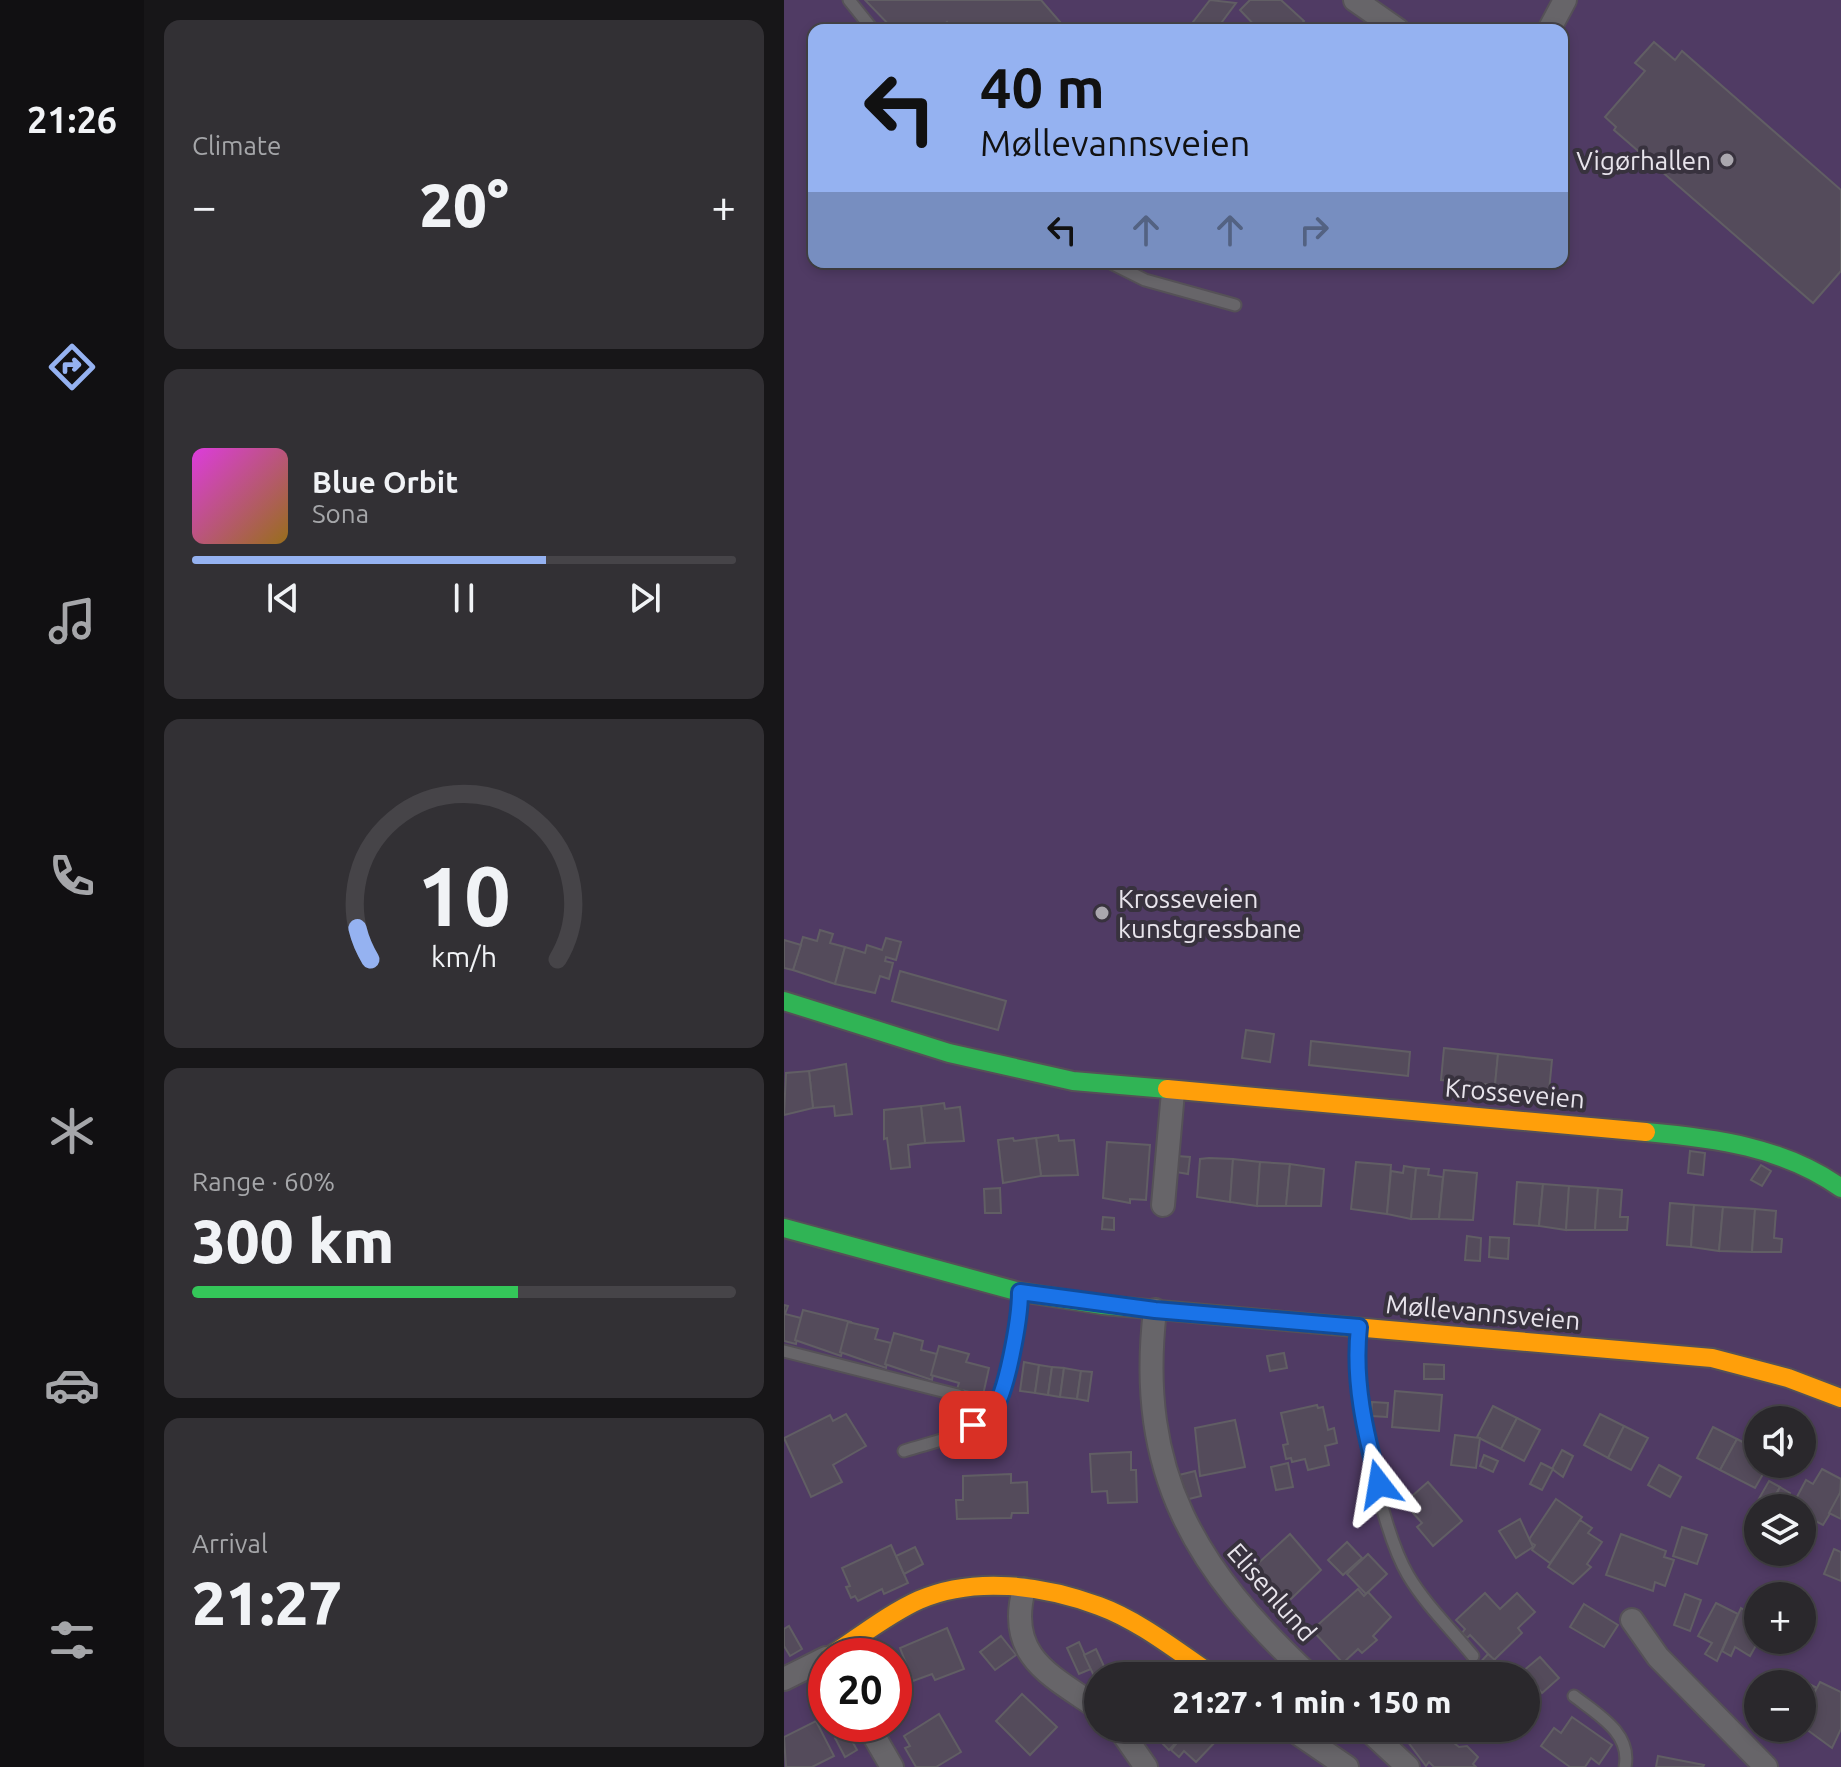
<!DOCTYPE html>
<meta charset="utf-8">
<style>
:root{--surface:#2a282c;--page:#323034;--text:#f1f3f6;--muted:#a5a6a9;--line:#464448;--accent:#95b2f1}
body{margin:0;font-family:Ubuntu,sans-serif;background:var(--page);color:var(--text);height:100vh;display:flex;flex-direction:column;font-size:30px;white-space:nowrap}
*{box-sizing:border-box;margin:0}
p{font-size:26px;color:var(--muted)}
.icon{flex:none;width:44px;height:44px;fill:none;stroke:currentColor;stroke-width:2;stroke-linecap:round;stroke-linejoin:round}
.map{position:relative;flex:1;overflow:hidden}
.side{display:flex;flex-direction:column;gap:20px;padding:20px;background:#171618;width:640px}
.side>*{flex:none}
.top-card{position:absolute;left:24px;top:24px;width:760px;height:244px;border-radius:16px;box-shadow:0 4px 12px #0003,0 0 0 2px var(--line);background:#95b2f1;color:#111;overflow:hidden}
.tools{position:absolute;left:960px;top:1406px;display:grid;gap:16px}
.tools a{display:grid;place-items:center;width:72px;height:72px;border-radius:50%;background:var(--surface);box-shadow:0 4px 12px #0003,0 0 0 2px var(--line);font-size:40px}
.speed{position:absolute;left:24px;top:1638px;display:flex;gap:16px;font-size:40px;font-weight:700;text-align:center}
.speed>*{display:grid;place-content:center;width:104px;height:104px;border-radius:50%;background:var(--surface);box-shadow:0 4px 12px #0003,0 0 0 2px var(--line);line-height:1}
.speed .limit{border:12px solid #d22;background:#fff;color:#111}
.pin{position:absolute;display:grid;place-items:center;width:68px;height:68px;color:#fff;margin:-34px;border-radius:16px;box-shadow:0 4px 12px #0006}
.me{position:absolute;width:88px;margin:-44px;rotate:346deg;stroke-linejoin:round;filter:drop-shadow(0 0 6px #0008)}
.turn{display:flex;align-items:center;gap:28px;height:168px;padding:0 40px;font-size:36px}
.turn .icon{width:104px;height:104px;stroke-width:2.5}
.turn b{display:block;font-size:56px;line-height:68px}
.lanes{display:flex;align-items:center;height:76px;padding:0 40px;background:#0003;justify-content:center;gap:40px;direction:ltr}
.lanes .off{opacity:.35}
.big{font-size:60px;font-weight:800;line-height:1.1}
.side .tile{flex:1;display:flex;flex-direction:column;justify-content:center;gap:12px;min-width:0;padding:0 28px;border-radius:16px;background:var(--page)}
.side .dial{align-items:center;gap:0}
.dial svg{height:208px;overflow:visible;fill:none;stroke:var(--line);stroke-width:7;stroke-linecap:round;text-anchor:middle}
.dial text{fill:var(--text);stroke:none}
.song{display:flex;align-items:center;gap:24px}
.cover{width:96px;height:96px;border-radius:12px;background:linear-gradient(135deg,hsl(300 70% 55%),hsl(40 70% 35%))}
.played{height:8px;border-radius:4px;background:linear-gradient(90deg,var(--accent) 65%,var(--line) 65%)}
.keys{display:flex;justify-content:space-around;direction:ltr}
.heat{display:flex;justify-content:space-between;align-items:center;font-size:44px;direction:ltr}
.charge{height:12px;border-radius:6px;background:linear-gradient(90deg,#34c759 60%,var(--line) 0)}
.trip{position:absolute;left:300px;top:1662px;width:456px;height:80px;border-radius:40px;background:var(--surface);box-shadow:0 4px 12px #0003,0 0 0 2px var(--line);font-weight:800;line-height:80px;text-align:center}
main{display:flex;flex:1;min-height:0}
.tab-bar{display:flex;flex-direction:column;width:144px;justify-content:space-around;align-items:center;background:#111012;color:var(--muted)}
.tab-bar .icon{width:56px;height:56px}
.tab-bar .current{color:var(--accent)}
.tab-bar b{font-size:36px;color:var(--text)}
.map>svg:first-child{display:block}
</style>
<main>
<nav class="tab-bar">
<b>21:26</b>
<svg class="icon current" aria-label="directions" viewBox="0 0 24 24"><path d="M12 3l9 9-9 9-9-9zM9 14v-3h6M13 9l2 2-2 2"/></svg>
<svg class="icon" aria-label="music" viewBox="0 0 24 24"><path d="M9 18V5l10-2v13"/><circle cx="6" cy="18" r="3"/><circle cx="16" cy="16" r="3"/></svg>
<svg class="icon" aria-label="phone" viewBox="0 0 24 24"><path d="M5 4h4l2 5-3 2q2 4 5 5l2-3 5 2v4C11 20 4 13 5 4z"/></svg>
<svg class="icon" aria-label="climate" viewBox="0 0 24 24"><path d="M12 3v18M4 7l16 10M4 17L20 7"/></svg>
<svg class="icon" aria-label="car" viewBox="0 0 24 24"><path d="M5 17H2v-5l4-1 3-4h7l3 4 3 1v5h-3M9 17h6M6 11h13"/><circle cx="7" cy="17" r="2"/><circle cx="17" cy="17" r="2"/></svg>
<svg class="icon" aria-label="filters" viewBox="0 0 24 24"><path d="M4 7h16M4 17h16"/><circle cx="9" cy="7" r="2"/><circle cx="15" cy="17" r="2"/></svg>
</nav>
<section class="side">
<div class="tile"><p>Climate</p>
<div class="heat"><a>−</a><b class="big">20°</b><a>+</a></div>
</div>
<div class="tile">
<div class="song"><i class="cover"></i><div><b>Blue Orbit</b><p>Sona</p></div></div>
<div class="played"></div>
<div class="keys"><svg class="icon" aria-label="previous" viewBox="0 0 24 24"><path d="M18 5L8 12l10 7zM5 5v14"/></svg><svg class="icon" aria-label="pause" viewBox="0 0 24 24"><path d="M8 5v14M16 5v14"/></svg><svg class="icon" aria-label="next" viewBox="0 0 24 24"><path d="M6 5l10 7-10 7zM19 5v14"/></svg></div>
</div>
<div class="tile dial"><svg viewBox="0 0 100 80">
<path d="M14 69A42 42 0 1 1 86 69"/>
<path d="M14 69A42 42 0 0 1 9 57" stroke="#95b2f1"/>
<text x="50" y="56" font-size="32" font-weight="700">10</text>
<text x="50" y="72" font-size="11">km/h</text>
</svg></div>
<div class="tile"><p>Range · 60%</p><b class="big">300 km</b><div class="charge"></div></div>
<div class="tile"><p>Arrival</p><b class="big">21:27</b></div>
</section>
<div class="map">
<svg width="1057" height="1767" viewBox="0 0 1057 1767">
<rect width="100%" height="100%" fill="#38353b"/>
<!-- green -->
<path fill="#503b64" fill-rule="evenodd" d="M 0,0 L 1057,0 L 1057,1767 L 0,1767 ZM 30,30 L 778,30 L 778,262 L 30,262 ZM 974,1420 L 1018,1420 L 1018,1464 L 974,1464 ZM 974,1508 L 1018,1508 L 1018,1552 L 974,1552 ZM 974,1596 L 1018,1596 L 1018,1640 L 974,1640 ZM 42,1656 L 110,1656 L 110,1724 L 42,1724 ZM 314,1676 L 742,1676 L 742,1728 L 314,1728 ZM 974,1684 L 1018,1684 L 1018,1728 L 974,1728 Z"/>
<!-- building -->
<g fill="#544b5b" stroke="#615e64" stroke-width="2">
<polygon points="81,0 257,0 283,30 170,30 163,22 154,30 110,30"/>
<polygon points="426,0 452,3 432,30 419,30 409,22"/>
<polygon points="466,0 497,0 520,21 512,30 475,30 456,10"/>
<polygon points="870,42 891,60 898,51 1057,190 1057,271 1029,303 830,130 832,127 821,117 861,71 851,63"/>
<polygon points="36,930 49,934 46,943 61,947 51,984 9,970 19,937 33,941"/>
<polygon points="102,938 117,942 112,960 102,957 101,961 109,963 105,979 96,976 91,993 51,984 61,947 81,953 83,945 98,950"/>
<polygon points="0,940 17,945 9,970 0,968"/>
<polygon points="116,971 222,1001 214,1030 108,1001"/>
<polygon points="462,1030 490,1034 486,1062 458,1058"/>
<polygon points="527,1041 626,1052 624,1076 525,1065"/>
<polygon points="660,1048 714,1054 711,1085 657,1080"/>
<polygon points="714,1054 768,1060 765,1091 711,1085"/>
<polygon points="62,1064 68,1114 51,1116 50,1106 29,1108 25,1071"/>
<polygon points="25,1071 29,1108 0,1115 2,1073"/>
<polygon points="160,1103 161,1109 176,1107 180,1141 141,1143 137,1106"/>
<polygon points="137,1106 141,1143 124,1145 126,1167 107,1169 103,1138 100,1139 100,1110"/>
<polygon points="274,1135 275,1141 290,1140 294,1175 257,1176 252,1138"/>
<polygon points="229,1138 230,1141 252,1138 257,1176 219,1183 214,1140"/>
<polygon points="323,1142 366,1145 362,1200 346,1199 346,1203 319,1198"/>
<polygon points="906,1151 921,1153 919,1175 904,1173"/>
<polygon points="393,1156 406,1157 404,1174 392,1172"/>
<polygon points="425,1158 449,1159 446,1202 413,1197 416,1159"/>
<polygon points="449,1159 476,1162 473,1206 446,1202"/>
<polygon points="476,1162 506,1164 502,1206 473,1206"/>
<polygon points="572,1162 607,1165 603,1214 567,1209"/>
<polygon points="506,1164 540,1169 537,1206 502,1206"/>
<polygon points="977,1165 987,1171 978,1186 967,1180"/>
<polygon points="620,1166 632,1168 627,1219 603,1214 607,1171 619,1173"/>
<polygon points="632,1168 645,1169 644,1175 659,1177 655,1219 627,1219"/>
<polygon points="660,1170 693,1173 689,1220 655,1219"/>
<polygon points="733,1182 759,1184 755,1226 730,1224"/>
<polygon points="759,1184 785,1186 782,1230 755,1226"/>
<polygon points="785,1186 814,1188 811,1230 782,1230"/>
<polygon points="216,1188 217,1213 201,1213 200,1189"/>
<polygon points="814,1188 838,1190 836,1217 844,1217 843,1230 811,1230"/>
<polygon points="886,1203 910,1205 907,1247 883,1245"/>
<polygon points="910,1205 939,1207 935,1251 907,1247"/>
<polygon points="939,1207 971,1209 968,1252 935,1251"/>
<polygon points="971,1209 992,1211 990,1238 998,1239 997,1252 968,1252"/>
<polygon points="319,1217 330,1218 330,1230 318,1229"/>
<polygon points="683,1236 697,1238 696,1261 681,1260"/>
<polygon points="706,1237 725,1238 724,1259 705,1257"/>
<polygon points="0,1305 4,1306 1,1314 17,1318 12,1344 0,1341"/>
<polygon points="19,1310 67,1322 57,1356 11,1340"/>
<polygon points="64,1322 94,1329 91,1339 107,1343 102,1368 56,1352"/>
<polygon points="110,1333 139,1341 137,1350 153,1354 148,1380 101,1364"/>
<polygon points="155,1346 185,1354 182,1362 205,1368 199,1395 173,1389 175,1383 147,1375"/>
<polygon points="500,1353 503,1368 486,1371 483,1356"/>
<polygon points="240,1362 255,1365 251,1393 236,1391"/>
<polygon points="640,1364 660,1365 660,1379 640,1379"/>
<polygon points="255,1365 268,1367 264,1395 251,1393"/>
<polygon points="268,1367 280,1368 276,1397 264,1395"/>
<polygon points="280,1368 297,1371 293,1399 276,1397"/>
<polygon points="297,1371 308,1372 304,1401 293,1399"/>
<polygon points="611,1391 658,1395 655,1431 608,1427"/>
<polygon points="588,1402 604,1403 603,1417 587,1416"/>
<polygon points="533,1405 534,1408 539,1407 544,1430 550,1428 553,1443 541,1446 545,1465 524,1470 521,1459 508,1462 507,1458 502,1459 499,1445 504,1444 497,1413"/>
<polygon points="709,1406 733,1418 717,1449 693,1437"/>
<polygon points="62,1414 82,1446 49,1465 58,1482 27,1497 0,1438 46,1415 49,1421"/>
<polygon points="816,1414 840,1426 824,1458 800,1445"/>
<polygon points="733,1418 756,1430 740,1461 717,1449"/>
<polygon points="451,1420 461,1467 416,1476 411,1428"/>
<polygon points="840,1426 864,1438 847,1470 824,1458"/>
<polygon points="929,1427 953,1439 936,1470 913,1458"/>
<polygon points="671,1435 696,1438 692,1468 667,1465"/>
<polygon points="953,1439 974,1450 970,1463 982,1469 971,1488 936,1470"/>
<polygon points="778,1450 789,1456 779,1477 768,1469"/>
<polygon points="347,1452 347,1470 352,1470 353,1502 324,1503 323,1491 308,1492 306,1454"/>
<polygon points="700,1455 714,1461 709,1472 696,1466"/>
<polygon points="504,1463 509,1487 492,1490 487,1467"/>
<polygon points="757,1463 769,1469 758,1490 746,1484"/>
<polygon points="875,1465 897,1477 886,1497 864,1485"/>
<polygon points="1038,1469 1057,1479 1056,1497 1039,1525 1018,1514 1018,1508 1007,1508 1022,1480 1029,1484"/>
<polygon points="411,1471 417,1496 401,1500 395,1475"/>
<polygon points="227,1474 227,1483 243,1482 244,1513 228,1513 227,1518 173,1519 172,1500 179,1500 179,1476"/>
<polygon points="985,1481 996,1487 984,1508 973,1502"/>
<polygon points="644,1482 678,1521 649,1546 633,1527 638,1523 620,1503"/>
<polygon points="996,1487 1006,1493 998,1508 985,1508"/>
<polygon points="1057,1491 1057,1519 1045,1513"/>
<polygon points="772,1499 798,1517 766,1563 748,1550 751,1545 744,1541"/>
<polygon points="736,1519 749,1547 732,1558 715,1531"/>
<polygon points="796,1520 808,1528 804,1533 818,1542 803,1564 807,1567 789,1584 764,1567"/>
<polygon points="898,1527 923,1535 913,1564 889,1556"/>
<polygon points="506,1534 537,1570 507,1599 502,1592 497,1597 470,1567"/>
<polygon points="837,1534 882,1551 880,1557 890,1560 881,1586 871,1582 869,1591 822,1575"/>
<polygon points="563,1542 578,1558 559,1575 544,1560"/>
<polygon points="107,1545 124,1583 100,1594 98,1589 74,1601 71,1596 67,1598 62,1587 66,1586 58,1568"/>
<polygon points="131,1547 139,1564 120,1574 112,1556"/>
<polygon points="1050,1549 1057,1552 1057,1581 1040,1574"/>
<polygon points="584,1554 603,1574 582,1594 563,1574"/>
<polygon points="574,1589 580,1596 584,1592 607,1617 589,1636 593,1640 578,1653 574,1649 559,1663 528,1630"/>
<polygon points="701,1593 716,1609 733,1593 751,1612 734,1628 738,1633 710,1660 686,1635 683,1638 678,1633 681,1629 672,1620"/>
<polygon points="901,1594 917,1600 906,1631 890,1625"/>
<polygon points="932,1603 954,1614 933,1661 921,1654 928,1643 914,1636"/>
<polygon points="800,1604 834,1625 820,1647 786,1627"/>
<polygon points="957,1608 974,1618 975,1640 966,1656 951,1647 947,1656 938,1651"/>
<polygon points="5,1626 18,1649 6,1656 0,1646 0,1629"/>
<polygon points="163,1628 180,1669 151,1680 148,1674 129,1681 116,1648"/>
<polygon points="217,1636 232,1655 211,1670 196,1652"/>
<polygon points="295,1642 307,1669 295,1674 283,1648"/>
<polygon points="312,1649 324,1675 314,1676 312,1680 300,1655"/>
<polygon points="704,1654 721,1669 714,1676 704,1676 693,1666"/>
<polygon points="756,1657 775,1678 758,1693 739,1671"/>
<polygon points="670,1663 678,1676 652,1676"/>
<polygon points="354,1664 366,1676 342,1676"/>
<polygon points="1006,1674 1033,1688 1018,1716 1018,1684 1001,1684"/>
<polygon points="1036,1682 1057,1692 1057,1729 1048,1748 1018,1726 1018,1716"/>
<polygon points="238,1694 273,1727 246,1755 212,1721"/>
<polygon points="974,1694 974,1717 965,1712"/>
<polygon points="155,1714 177,1752 152,1767 132,1767 121,1748 126,1746 120,1736"/>
<polygon points="788,1717 828,1745 815,1764 807,1758 801,1767 786,1767 757,1746 770,1728 777,1733"/>
<polygon points="32,1721 50,1756 28,1767 2,1767 0,1737"/>
<polygon points="375,1728 405,1728 385,1750 377,1742 380,1739 373,1733"/>
<polygon points="405,1728 422,1728 434,1739 412,1762 400,1751 395,1757 387,1750"/>
<polygon points="638,1728 669,1732 670,1743 675,1747 683,1746 694,1757 689,1764 692,1767 650,1767 645,1762 642,1766 624,1742"/>
<polygon points="63,1732 73,1750 61,1757 51,1738"/>
<polygon points="874,1756 920,1765 919,1767 872,1767"/>
</g>
<g fill="none" stroke-linecap="round" stroke-linejoin="round">
<defs>
<g id="lane">
<polyline points="65,0 89,30"/>
<polyline points="325,262 361,280 451,305"/>
<path d="M 575,1331 C 568,1388 595,1526 624,1575 C 641,1604 668,1630 689,1656"/>
<polyline points="0,1351 174,1395"/>
<path d="M 120,1451 C 147,1442 185,1436 206,1415 C 223,1398 237,1321 236,1296"/>
<path d="M 790,1696 C 813,1714 848,1733 841,1767"/>
</g>
<g id="street">
<polyline points="571,0 614,30"/>
<polyline points="765,30 781,0"/>
<polyline points="379,1205 389,1092"/>
<path d="M 371,1310 C 352,1473 411,1569 526,1676"/>
<path d="M 240,1589 C 222,1656 266,1675 314,1708"/>
<polyline points="848,1620 874,1657 982,1767"/>
<polyline points="0,1679 42,1658"/>
<polyline points="83,1724 108,1767"/>
<polyline points="335,1728 362,1767"/>
<polyline points="506,1728 563,1767"/>
<polyline points="582,1728 624,1767"/>
</g>
<g id="fast">
<polyline points="0,1001 165,1053 289,1081 383,1089"/>
<path d="M 862,1132 C 930,1138 1000,1147 1057,1188"/>
<polyline points="0,1228 236,1292 319,1305 432,1315"/>
</g>
<g id="slow">
<polyline points="383,1089 862,1132"/>
<polyline points="432,1315 928,1358 1004,1378 1057,1398"/>
<path d="M 46,1656 C 74,1638 104,1614 135,1600 C 190,1576 259,1585 315,1606 C 356,1621 394,1652 430,1676"/>
</g>
</defs>
<!-- lane casing -->
<use href="#lane" stroke="#555157" stroke-width="15"/>
<!-- street casing -->
<use href="#street" stroke="#555157" stroke-width="26"/>
<!-- fast casing -->
<use href="#fast" stroke="#555157" stroke-width="22"/>
<!-- slow casing -->
<use href="#slow" stroke="#555157" stroke-width="22"/>
<!-- lane -->
<use href="#lane" stroke="#676569" stroke-width="11"/>
<!-- street -->
<use href="#street" stroke="#676569" stroke-width="22"/>
<!-- fast -->
<use href="#fast" stroke="#30b455" stroke-width="18"/>
<!-- slow -->
<use href="#slow" stroke="#ff9f0a" stroke-width="18"/>
</g>
<g fill="none" stroke-linecap="round" stroke-linejoin="round">
<defs>
<path id="route" d="M 189,1425 C 194,1422 202,1419 206,1415 C 223,1398 236,1316 236,1292 L 371,1310 L 575,1327 C 569,1380 581,1433 595,1484"/>
</defs>
<!-- route casing -->
<use href="#route" stroke="#114b97" stroke-width="20"/>
<!-- route -->
<use href="#route" stroke="#1a73e8" stroke-width="14"/>
</g>
<!-- markers -->
<g fill="#aaa7ae" stroke="#38323e" stroke-width="3">
<circle cx="943" cy="160" r="8"/>
<circle cx="318" cy="913" r="8"/>
</g>
<g text-anchor="middle" dominant-baseline="central" stroke-width="8" stroke-linejoin="round" paint-order="stroke">
<!-- poi labels -->
<g font-size="26" fill="#e8e4ec" stroke="#38323e" text-anchor="end">
<text x="927" y="160">Vigørhallen</text>
<text x="334" y="898" text-anchor="start">Krosseveien<tspan x="334" dy="30">kunstgressbane</tspan></text>
</g>
<!-- street labels -->
<g font-size="26" fill="#e8e4ec" stroke="#38323e">
<text transform="translate(731 1093) rotate(5)">Krosseveien</text>
<text transform="translate(699 1312) rotate(5)">Møllevannsveien</text>
<text transform="translate(488 1592) rotate(49)">Elisenlund</text>
</g>
</g>
</svg>
<div class="tools">
<a><svg class="icon" aria-label="sound" viewBox="0 0 24 24"><path d="M4 9h4l5-4v14l-5-4H4zM17 9q2 3 0 6"/></svg></a>
<a><svg class="icon" aria-label="layers" viewBox="0 0 24 24"><path d="M12 4l9 5-9 5-9-5zM3 14l9 5 9-5"/></svg></a>
<a>+</a>
<a>−</a>
</div>
<div class="speed"><div class="limit">20</div></div>
<div class="pin" style="left:189px;top:1425px;background:#d93025"><svg class="icon" aria-label="arrive" viewBox="0 0 24 24"><path d="M6 21V4h12l-3 4 3 4H6"/></svg></div>
<svg class="me" style="left:595px;top:1484px" viewBox="-20 -20 40 40"><path d="M0-17L14 15 0 8-14 15z" fill="#1a73e8" stroke="#fff" stroke-width="4"/></svg>
<div class="trip">21:27 · 1 min · 150 m</div>
<div class="top-card">
<div class="turn"><svg class="icon" aria-label="left" viewBox="0 0 24 24"><path d="M17 20v-9H6M10 6l-5 5 5 5"/></svg><div><b>40 m</b>Møllevannsveien</div></div>
<div class="lanes"><svg class="icon" aria-label="left" viewBox="0 0 24 24"><path d="M17 20v-9H6M10 6l-5 5 5 5"/></svg><svg class="icon off" aria-label="ahead" viewBox="0 0 24 24"><path d="M12 20V5M6 11l6-6 6 6"/></svg><svg class="icon off" aria-label="ahead" viewBox="0 0 24 24"><path d="M12 20V5M6 11l6-6 6 6"/></svg><svg class="icon off" aria-label="right" viewBox="0 0 24 24"><path d="M7 20v-9h11M14 6l5 5-5 5"/></svg></div>
</div>
</div>
</main>
